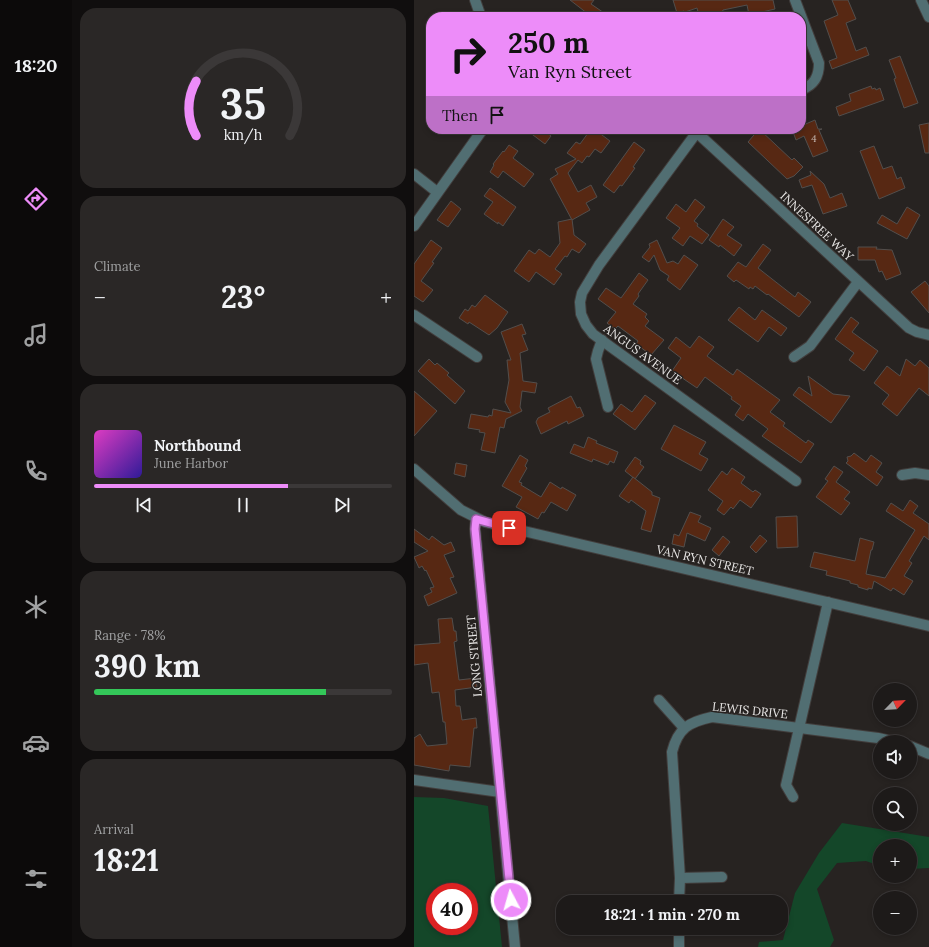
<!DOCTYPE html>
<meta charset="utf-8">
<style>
:root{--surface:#1d1a19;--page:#2a2726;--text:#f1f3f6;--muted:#a0a1a2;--line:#3b3838;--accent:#ed8cf9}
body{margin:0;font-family:Lora,serif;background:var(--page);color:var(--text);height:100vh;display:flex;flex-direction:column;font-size:15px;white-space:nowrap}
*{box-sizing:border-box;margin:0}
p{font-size:13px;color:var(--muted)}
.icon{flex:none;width:22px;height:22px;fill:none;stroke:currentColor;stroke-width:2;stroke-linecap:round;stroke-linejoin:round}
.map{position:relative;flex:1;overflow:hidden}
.sheet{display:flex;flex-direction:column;gap:8px;padding:8px;background:#100e0e;width:342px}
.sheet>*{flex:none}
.guide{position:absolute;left:12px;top:12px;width:380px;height:122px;border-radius:16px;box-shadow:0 2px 6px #0003,0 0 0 1px var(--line);background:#ed8cf9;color:#111;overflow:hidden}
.needle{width:26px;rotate:65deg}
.controls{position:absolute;left:459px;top:683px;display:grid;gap:8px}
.controls a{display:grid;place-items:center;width:44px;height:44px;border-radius:50%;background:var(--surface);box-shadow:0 2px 6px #0003,0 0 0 1px var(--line);font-size:20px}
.speed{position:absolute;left:12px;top:883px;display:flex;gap:8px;font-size:20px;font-weight:700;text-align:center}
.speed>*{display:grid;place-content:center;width:52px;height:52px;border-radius:50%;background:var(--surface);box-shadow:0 2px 6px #0003,0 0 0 1px var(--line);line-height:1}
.speed .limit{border:6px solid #d22;background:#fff;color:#111}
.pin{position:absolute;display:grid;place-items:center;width:34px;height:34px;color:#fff;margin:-17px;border-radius:8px;box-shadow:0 2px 6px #0006}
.me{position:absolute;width:44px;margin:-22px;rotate:354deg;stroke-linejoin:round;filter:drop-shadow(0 0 3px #0008)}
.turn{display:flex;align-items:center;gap:14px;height:84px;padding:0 16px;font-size:18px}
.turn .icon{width:52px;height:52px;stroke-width:2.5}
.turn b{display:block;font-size:28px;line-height:34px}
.then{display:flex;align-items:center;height:38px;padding:0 16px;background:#0003;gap:8px;font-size:15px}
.big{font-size:30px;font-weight:700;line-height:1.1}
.sheet .widget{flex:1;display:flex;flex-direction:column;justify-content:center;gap:6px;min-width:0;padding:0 14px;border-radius:16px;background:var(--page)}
.sheet .dial{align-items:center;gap:0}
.dial svg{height:104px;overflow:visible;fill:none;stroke:var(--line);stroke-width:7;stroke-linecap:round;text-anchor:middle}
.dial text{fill:var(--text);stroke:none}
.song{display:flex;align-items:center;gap:12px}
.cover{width:48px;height:48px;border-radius:6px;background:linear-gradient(135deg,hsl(310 70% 55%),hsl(250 70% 35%))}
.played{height:4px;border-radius:2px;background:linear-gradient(90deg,var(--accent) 65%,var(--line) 65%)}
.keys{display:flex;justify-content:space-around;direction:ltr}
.heat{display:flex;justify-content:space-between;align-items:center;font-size:22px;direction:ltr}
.charge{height:6px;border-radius:3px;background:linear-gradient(90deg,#34c759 78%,var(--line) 0)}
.trip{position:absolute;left:142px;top:895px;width:232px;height:40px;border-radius:16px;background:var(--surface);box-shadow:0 2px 6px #0003,0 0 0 1px var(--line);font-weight:700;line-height:40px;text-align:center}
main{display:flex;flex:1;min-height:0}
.tab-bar{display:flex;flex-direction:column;width:72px;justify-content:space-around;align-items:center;background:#0c0a0a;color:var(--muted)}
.tab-bar .icon{width:28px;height:28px}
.tab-bar .current{color:var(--accent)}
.tab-bar b{font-size:18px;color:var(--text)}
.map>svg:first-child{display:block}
</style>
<main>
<nav class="tab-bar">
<b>18:20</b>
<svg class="icon current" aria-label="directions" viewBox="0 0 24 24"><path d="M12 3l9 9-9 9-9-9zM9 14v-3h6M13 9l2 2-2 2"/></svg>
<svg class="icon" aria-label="music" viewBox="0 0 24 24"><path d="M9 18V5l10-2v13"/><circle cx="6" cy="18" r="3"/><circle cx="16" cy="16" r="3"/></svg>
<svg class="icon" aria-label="phone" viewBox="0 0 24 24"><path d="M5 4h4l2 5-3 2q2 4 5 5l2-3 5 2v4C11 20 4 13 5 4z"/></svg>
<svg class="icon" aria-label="climate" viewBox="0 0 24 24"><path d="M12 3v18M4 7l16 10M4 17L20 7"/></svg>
<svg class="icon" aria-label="car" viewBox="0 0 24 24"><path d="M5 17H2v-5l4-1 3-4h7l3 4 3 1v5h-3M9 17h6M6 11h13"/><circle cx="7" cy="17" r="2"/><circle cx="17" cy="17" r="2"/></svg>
<svg class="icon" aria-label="filters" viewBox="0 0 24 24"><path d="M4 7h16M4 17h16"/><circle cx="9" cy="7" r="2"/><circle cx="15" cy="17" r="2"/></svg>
</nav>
<section class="sheet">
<div class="widget dial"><svg viewBox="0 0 100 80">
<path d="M14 69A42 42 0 1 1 86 69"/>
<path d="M14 69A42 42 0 0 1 14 27" stroke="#ed8cf9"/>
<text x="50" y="56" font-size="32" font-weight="700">35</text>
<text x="50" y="72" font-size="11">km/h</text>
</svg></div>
<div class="widget"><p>Climate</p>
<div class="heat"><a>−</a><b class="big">23°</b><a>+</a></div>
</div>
<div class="widget">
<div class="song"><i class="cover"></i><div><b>Northbound</b><p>June Harbor</p></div></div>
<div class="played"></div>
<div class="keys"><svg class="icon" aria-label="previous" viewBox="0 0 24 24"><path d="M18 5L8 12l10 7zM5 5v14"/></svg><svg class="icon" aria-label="pause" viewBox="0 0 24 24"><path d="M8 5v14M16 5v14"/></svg><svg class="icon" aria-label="next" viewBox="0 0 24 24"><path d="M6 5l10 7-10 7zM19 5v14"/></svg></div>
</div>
<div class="widget"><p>Range · 78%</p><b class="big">390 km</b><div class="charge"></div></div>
<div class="widget"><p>Arrival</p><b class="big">18:21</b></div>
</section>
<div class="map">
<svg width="515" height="947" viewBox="0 0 515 947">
<rect width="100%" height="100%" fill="#272321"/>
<!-- green -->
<g fill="#144729" fill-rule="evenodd">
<path d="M 0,797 L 30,798 L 74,806 L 88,947 L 0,947 ZM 21,892 L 55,892 L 55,926 L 21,926 Z"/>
<polygon points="428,823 515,837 515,868 496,869 496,846 466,846 466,866 452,861 423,863 403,889 420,940 416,947 344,947 345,942 369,940 381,893 405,853"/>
</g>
<!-- building -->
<g fill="#572813" stroke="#524e4c">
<polygon points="156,0 180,0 177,4 196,17 178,17"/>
<polygon points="259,0 359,0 361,9 335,15 333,5 309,10 306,17 294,17 287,12 284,12 283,8 271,12 270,11 263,13"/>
<polygon points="418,0 434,0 442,19 432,23 442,51 452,47 455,55 418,69 415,61 423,58 410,21 424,15"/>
<polygon points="486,56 504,103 490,108 480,79 482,78 475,60"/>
<polygon points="457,86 458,89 461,88 462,90 466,88 470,100 425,116 422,107 437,101 435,94"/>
<polygon points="401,120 404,129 408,129 405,130 414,151 399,157 390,136 382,140 378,129 387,129 387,126"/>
<polygon points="515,123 515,153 511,153 505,125"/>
<polygon points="111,129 128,129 137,136 131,144"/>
<polygon points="177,129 180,129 196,141 187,153 181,149 175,157 173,156 168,163 164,160 154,173 164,192 177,185 183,197 172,203 176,210 158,220 136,179 144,174 141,169 162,159 153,153 162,142 166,144"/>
<polygon points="345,129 378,160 380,158 389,167 380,176 373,179 334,142"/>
<polygon points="220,142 231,150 219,167 221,168 208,186 206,185 200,193 189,185"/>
<polygon points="95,145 104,151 99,158 120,174 110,187 89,171 84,178 76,172 80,165 79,164 89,151 90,152"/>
<polygon points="460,146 469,169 478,166 483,179 487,177 491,188 465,199 446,151"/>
<polygon points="396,171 410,184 416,198 428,193 433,206 409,214 398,185 388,188 385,180 397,175"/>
<polygon points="76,188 102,207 89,226 84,222 84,224 70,214 79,202 70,196"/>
<polygon points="281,199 291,207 280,221 284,224 283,226 295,235 288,244 276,236 269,246 258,238 266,228 252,218 262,204 272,212"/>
<polygon points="37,201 47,209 34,227 23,220"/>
<polygon points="493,207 506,215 493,239 463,223 468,215 483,224"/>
<polygon points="158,219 160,235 172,244 165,253 158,249 153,257 151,256 141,269 148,274 140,285 122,272 115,282 100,271 115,250 121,254 125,249 136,257 146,243 144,222"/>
<polygon points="309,219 320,227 313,235 328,245 320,256 306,245 305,247 295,240"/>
<polygon points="17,240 28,248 18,262 20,263 7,281 19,290 9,302 0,296 0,264"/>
<polygon points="243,240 253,263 259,261 264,264 270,255 284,265 266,290 253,280 255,276 246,270 240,255 235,262 228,257 236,247 235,244"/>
<polygon points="349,244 357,250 344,268 381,297 384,292 397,302 385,317 354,294 353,295 341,286 339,289 336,287 335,289 322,280 320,282 313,276 324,262 332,267"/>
<polygon points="444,247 463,247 462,249 478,250 487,274 472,280 468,271 465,272 461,260 444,260"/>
<polygon points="225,273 234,280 224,294 225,296 219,304 233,314 231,317 235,321 231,326 250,340 237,355 222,344 224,341 204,326 201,329 193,323 202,312 184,299 192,288 207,298"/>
<polygon points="511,281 515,286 515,313 497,292"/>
<polygon points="71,295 94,312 83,328 75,335 55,322 54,324 45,318 51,309 54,311 58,305 61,307"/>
<polygon points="325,307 341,320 348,310 373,328 367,336 355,327 344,342 314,320"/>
<polygon points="437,317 445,323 438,332 464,351 450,371 435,360 440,353 421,339"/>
<polygon points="108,324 112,334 108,335 114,350 106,353 109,381 123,383 121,393 108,391 106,407 108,411 92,419 90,428 86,427 81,453 67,450 71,433 65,432 66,430 54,428 57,414 74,417 75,415 78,416 79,409 97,413 91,402 95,380 93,360 97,360 87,332"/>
<polygon points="285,336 300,347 293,356 319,375 323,369 366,400 356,412 371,423 369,426 392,443 394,440 400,444 387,463 348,436 354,429 334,414 329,421 321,415 327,406 317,399 318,397 291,377 283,388 258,371 267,358 254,348 262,337 276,348"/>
<polygon points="15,359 21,365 23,363 35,373 33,375 51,391 41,404 4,371"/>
<polygon points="492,359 501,366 506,360 515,368 515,396 505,388 483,416 468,404 475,395 460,383 473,366 486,376"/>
<polygon points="394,376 419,394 436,396 417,423 379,395 385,387 398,396"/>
<polygon points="0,391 23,411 0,436"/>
<polygon points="231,395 242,403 221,430 199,414 207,404 218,412"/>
<polygon points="157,396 163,408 166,407 170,416 154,424 153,421 127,434 122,422 124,418 136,412 134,408"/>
<polygon points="260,425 292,442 285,454 294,459 287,471 247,449"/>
<polygon points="174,437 183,441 182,443 204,452 200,463 196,461 194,465 179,459 178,462 156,453 160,444 170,448"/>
<polygon points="440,453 452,462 457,455 468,463 462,472 469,477 463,486 432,463 434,461 433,457 437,456"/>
<polygon points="106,455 114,460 111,466 113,468 105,482 108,483 107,485 127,497 136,482 147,489 148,487 162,495 153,511 137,502 130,513 128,512 124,519 102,507 108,497 88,486"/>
<polygon points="221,457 227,461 226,464 230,467 221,479 211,471"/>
<polygon points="42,463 53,465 51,477 40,474"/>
<polygon points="420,466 429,472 422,482 436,492 430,499 436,503 427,515 402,497 414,481 411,479"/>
<polygon points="318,468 331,477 327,483 339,492 341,490 347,494 337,508 326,500 319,509 317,507 310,515 303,510 309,501 294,490 308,471 313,475"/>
<polygon points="219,477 238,492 238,495 246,498 237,532 227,529 232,511 217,500 215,503 205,496"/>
<polygon points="496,500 504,506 499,513 515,524 515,540 510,536 495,561 498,563 490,576 499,581 490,595 479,588 477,591 460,581 458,589 454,588 454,590 444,587 444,585 436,583 436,581 412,575 413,571 396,567 400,552 441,561 446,538 460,542 458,550 457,550 452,574 471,578 501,530 472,511 477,503 489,511"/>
<polygon points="276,512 287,516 284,522 297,528 291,541 273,533 270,547 258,544 260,534 265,536"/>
<polygon points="383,516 384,547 363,548 362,517"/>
<polygon points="0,529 15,540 18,536 30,545 37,542 41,551 30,555 40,577 36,578 43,593 14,606 10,596 18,592 16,588 20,587 12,570 11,571 8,566 5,568 0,557 14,551 0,542"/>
<polygon points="346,535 353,541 342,553 336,547"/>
<polygon points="309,536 316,542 305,556 298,550"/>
<polygon points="38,618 40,631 42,631 43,641 40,642 45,680 62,678 63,687 41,690 42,706 46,706 48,720 62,718 63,728 60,728 56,767 36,765 35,771 0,765 0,738 6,734 13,746 33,744 31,722 29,722 25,692 18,693 14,663 0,665 0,645 26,643 24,619"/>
</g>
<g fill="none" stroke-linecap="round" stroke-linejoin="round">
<defs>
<g id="minor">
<polyline points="61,0 67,17"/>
<path d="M 381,0 L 405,63 C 405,77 400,85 387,90"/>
<polyline points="279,129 495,328 503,332 515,335"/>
<polyline points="289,129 283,132 185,265 168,293 166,302 167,314 172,325 179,334 382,481"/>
<polyline points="0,174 23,192"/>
<polyline points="0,226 69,129"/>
<polyline points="0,315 63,357"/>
<polyline points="188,340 184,351 182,359 194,407"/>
<polyline points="380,357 396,346 444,282"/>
<polyline points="488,475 501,473 515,475"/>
<polyline points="245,700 270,728"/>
<polyline points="496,746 515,754"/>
<polyline points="0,780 86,792"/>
<polyline points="379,797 372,785 414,602"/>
<polyline points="266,878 308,877"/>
<path d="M 265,902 L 266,878 L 258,752 C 264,728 275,722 298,717 L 464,738 L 482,742"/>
<polyline points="265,947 265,928"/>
</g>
<g id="tertiary">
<polyline points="507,0 515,17"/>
<polyline points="0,469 47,510 71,522 515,626"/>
<polyline points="62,519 61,529 101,947"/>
</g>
</defs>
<!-- minor casing -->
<use href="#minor" stroke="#423e3d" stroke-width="12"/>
<!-- tertiary casing -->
<use href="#tertiary" stroke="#423e3d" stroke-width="12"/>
<!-- minor -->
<use href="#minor" stroke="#516e72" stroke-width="10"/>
<!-- tertiary -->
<use href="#tertiary" stroke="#516e72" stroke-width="10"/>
</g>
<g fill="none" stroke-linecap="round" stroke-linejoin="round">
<defs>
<polyline id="route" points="95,528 62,519 61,529 97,900"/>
</defs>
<!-- route casing -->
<use href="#route" stroke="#9a5ba2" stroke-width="10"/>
<!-- route -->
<use href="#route" stroke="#ed8cf9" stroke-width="7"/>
</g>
<g text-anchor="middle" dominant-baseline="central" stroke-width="3" stroke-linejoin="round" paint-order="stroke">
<!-- number labels -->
<g font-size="10" fill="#c4b7b1">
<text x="400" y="138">4</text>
</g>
<!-- street labels -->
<g font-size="12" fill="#e9e7e6" stroke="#272321">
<text transform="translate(403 226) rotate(43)">INNESFREE WAY</text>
<text transform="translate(229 354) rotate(36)">ANGUS AVENUE</text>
<text transform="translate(291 560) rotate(13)">VAN RYN STREET</text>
<text transform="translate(60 656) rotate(-95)">LONG STREET</text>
<text transform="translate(336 710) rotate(6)">LEWIS DRIVE</text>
</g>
</g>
</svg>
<div class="controls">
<a><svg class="needle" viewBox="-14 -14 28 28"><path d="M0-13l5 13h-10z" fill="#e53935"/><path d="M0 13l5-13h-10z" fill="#a0a1a2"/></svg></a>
<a><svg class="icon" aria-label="sound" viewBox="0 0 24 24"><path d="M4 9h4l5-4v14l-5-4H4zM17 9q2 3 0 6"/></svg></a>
<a><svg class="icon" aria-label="search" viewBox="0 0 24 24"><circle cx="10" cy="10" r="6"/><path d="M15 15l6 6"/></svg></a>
<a>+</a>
<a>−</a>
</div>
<div class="speed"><div class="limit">40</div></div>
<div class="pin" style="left:95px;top:528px;background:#d93025"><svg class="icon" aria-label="arrive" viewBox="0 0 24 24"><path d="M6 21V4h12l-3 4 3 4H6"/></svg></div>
<svg class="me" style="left:97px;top:900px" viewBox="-20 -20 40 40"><circle r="17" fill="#ed8cf9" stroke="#fff" stroke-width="3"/><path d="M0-11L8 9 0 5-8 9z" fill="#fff"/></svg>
<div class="trip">18:21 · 1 min · 270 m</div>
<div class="guide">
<div class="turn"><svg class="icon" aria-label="right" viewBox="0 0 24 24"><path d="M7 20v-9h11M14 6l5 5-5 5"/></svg><div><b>250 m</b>Van Ryn Street</div></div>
<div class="then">Then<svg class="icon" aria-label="arrive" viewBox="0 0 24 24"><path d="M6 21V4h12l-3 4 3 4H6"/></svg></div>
</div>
</div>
</main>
